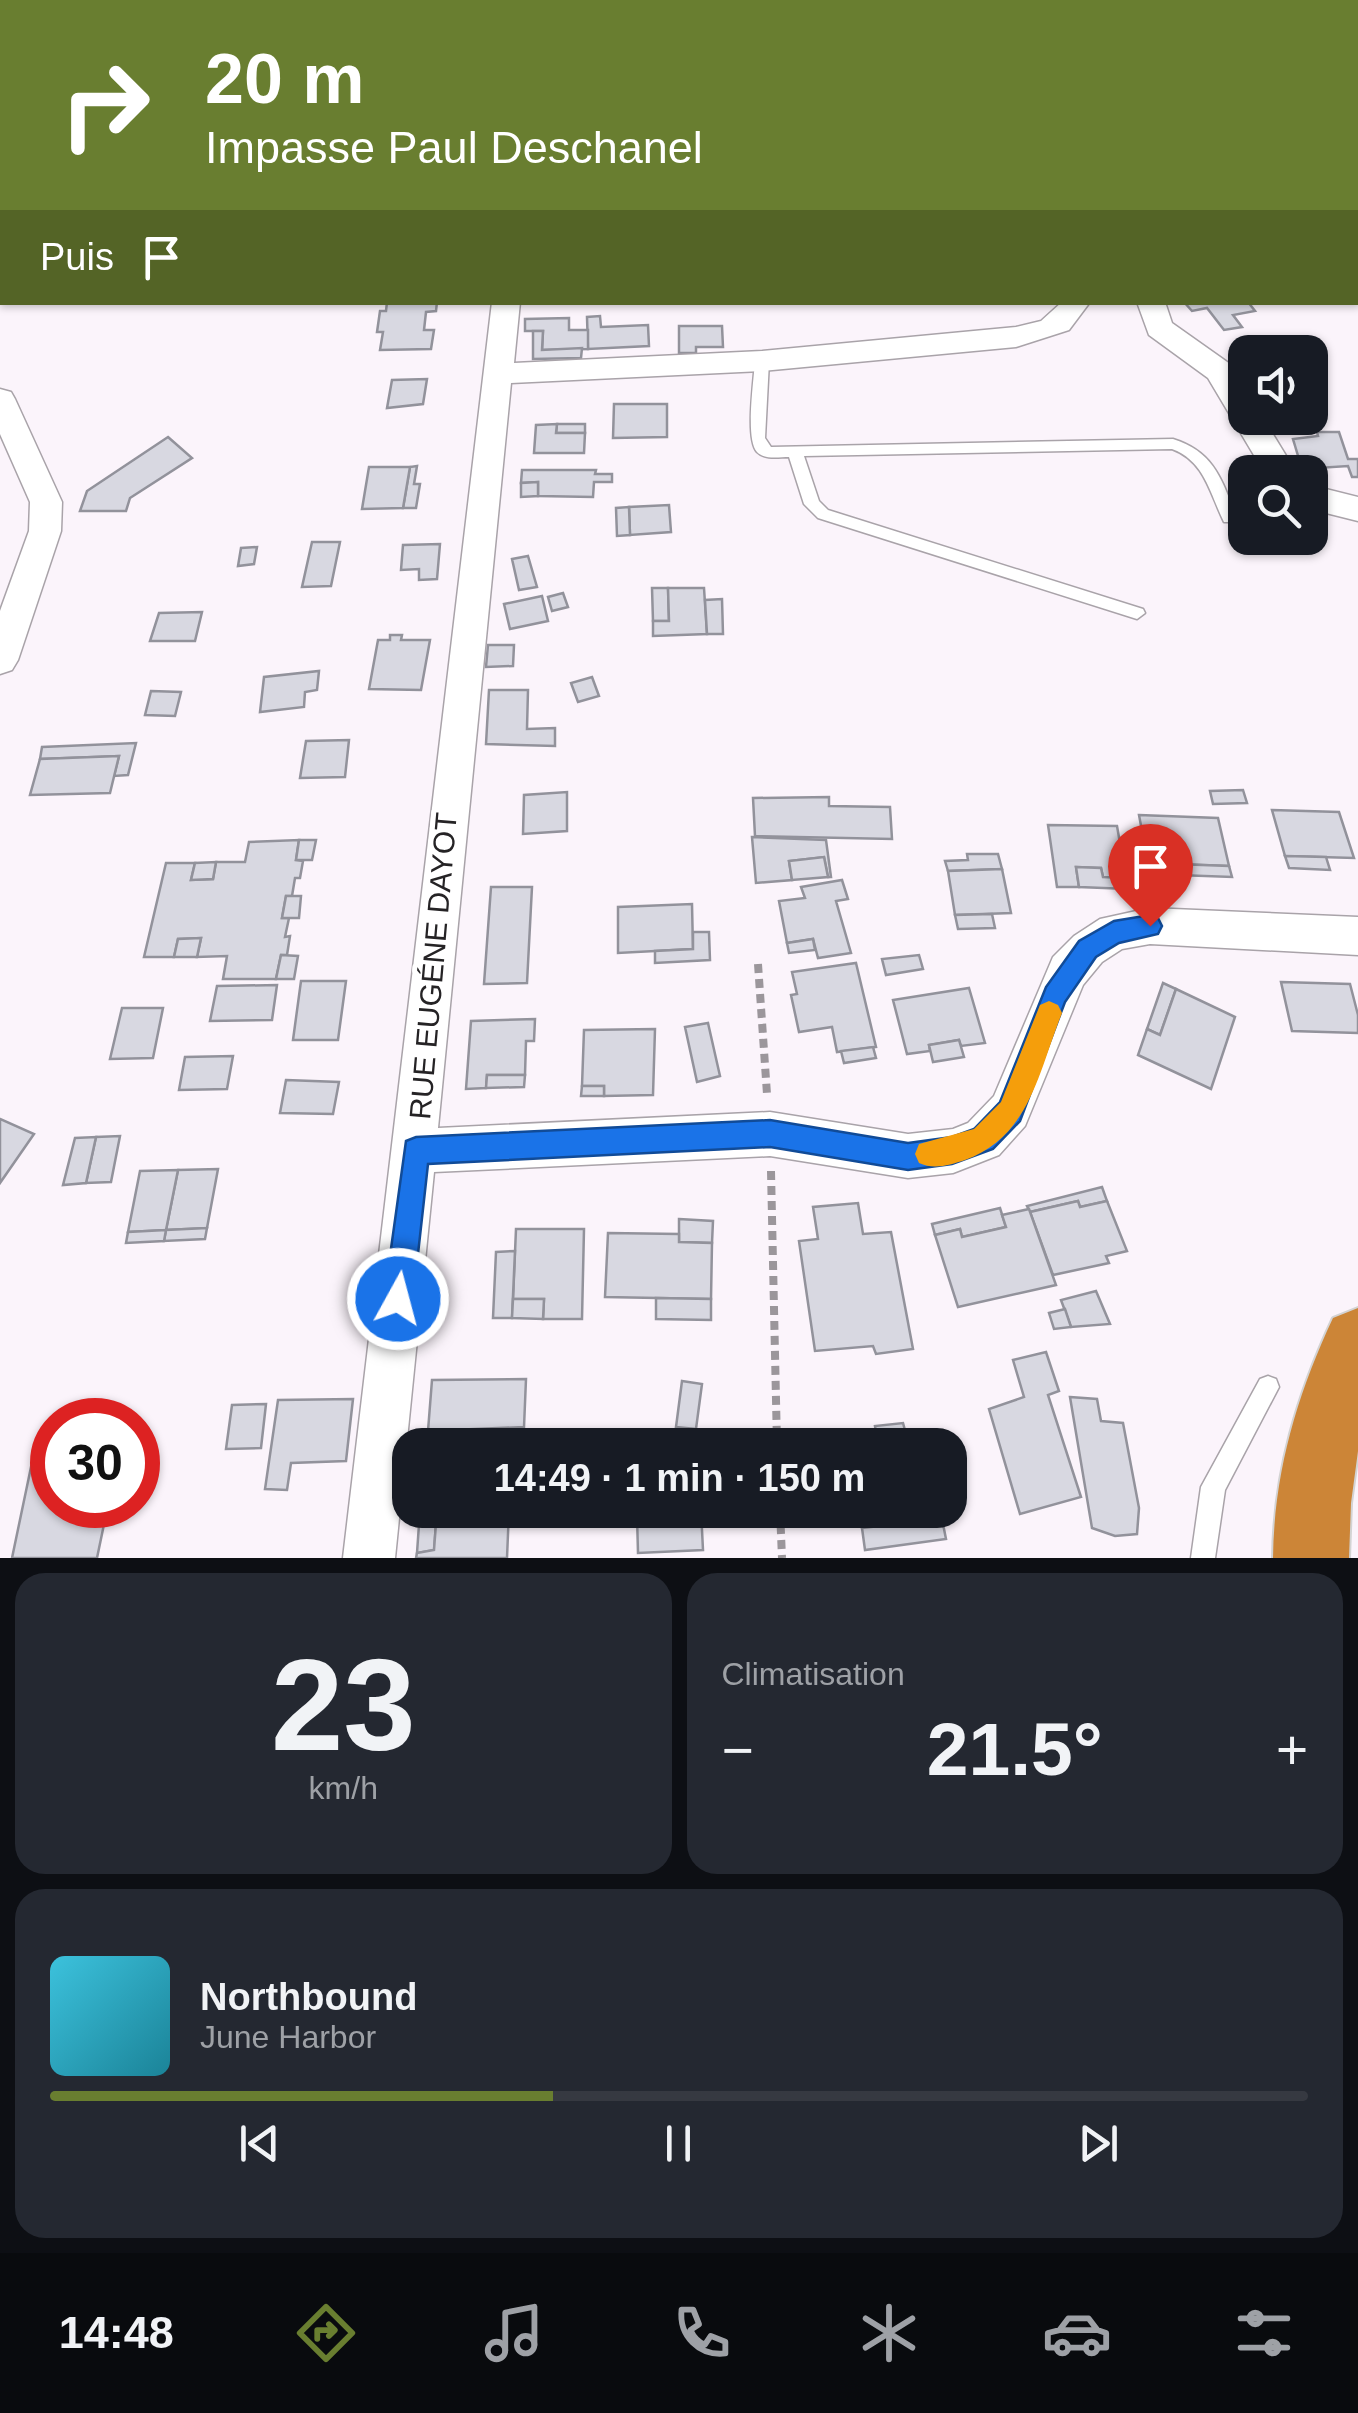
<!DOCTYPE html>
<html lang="fr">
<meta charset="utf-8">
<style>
:root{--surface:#171b24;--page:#242831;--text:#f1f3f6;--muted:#9ea1a6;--line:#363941;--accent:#697e30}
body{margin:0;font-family:Helvetica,sans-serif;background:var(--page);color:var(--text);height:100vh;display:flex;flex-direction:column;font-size:38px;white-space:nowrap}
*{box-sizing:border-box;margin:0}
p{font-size:32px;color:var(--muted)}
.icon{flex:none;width:55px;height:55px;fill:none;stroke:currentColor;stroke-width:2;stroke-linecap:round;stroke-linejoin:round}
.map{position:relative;height:1558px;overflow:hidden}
.side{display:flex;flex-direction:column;gap:15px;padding:15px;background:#0d0f14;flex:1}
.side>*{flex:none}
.top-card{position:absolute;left:0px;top:0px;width:1360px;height:305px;box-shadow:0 2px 8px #0004;background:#697e30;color:#fff;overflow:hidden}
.fabs{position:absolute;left:1228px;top:335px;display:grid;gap:20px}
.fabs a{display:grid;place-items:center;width:100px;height:100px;border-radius:20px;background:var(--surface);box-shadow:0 2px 8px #0004;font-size:50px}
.speed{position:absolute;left:30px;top:1398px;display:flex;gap:20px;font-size:50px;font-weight:700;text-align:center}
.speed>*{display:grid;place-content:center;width:130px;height:130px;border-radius:50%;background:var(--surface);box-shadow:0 2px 8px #0004;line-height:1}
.speed .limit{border:15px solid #d22;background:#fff;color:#111}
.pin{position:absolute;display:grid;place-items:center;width:85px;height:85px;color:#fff;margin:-102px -42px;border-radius:50% 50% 50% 0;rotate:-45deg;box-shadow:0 0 10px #0007}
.pin .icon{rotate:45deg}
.me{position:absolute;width:110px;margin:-55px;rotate:7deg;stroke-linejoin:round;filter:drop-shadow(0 0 8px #0008)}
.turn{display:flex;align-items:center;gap:35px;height:210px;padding:0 40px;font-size:45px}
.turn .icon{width:130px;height:130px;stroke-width:2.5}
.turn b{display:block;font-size:70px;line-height:85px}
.then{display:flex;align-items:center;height:95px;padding:0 40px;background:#0003;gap:20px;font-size:38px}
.big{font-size:75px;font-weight:800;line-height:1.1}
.side .tile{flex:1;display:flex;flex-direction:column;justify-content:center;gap:15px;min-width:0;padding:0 35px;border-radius:30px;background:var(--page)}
.side .dial{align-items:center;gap:0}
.dial b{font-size:130px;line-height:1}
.song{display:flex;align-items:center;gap:30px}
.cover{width:120px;height:120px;border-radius:15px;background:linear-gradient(135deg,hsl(190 70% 55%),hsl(190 70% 35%))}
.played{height:10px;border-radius:5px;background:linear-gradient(90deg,var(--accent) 40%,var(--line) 40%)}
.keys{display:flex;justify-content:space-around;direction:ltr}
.heat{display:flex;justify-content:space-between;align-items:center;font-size:55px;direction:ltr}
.side .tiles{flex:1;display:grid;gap:15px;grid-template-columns:1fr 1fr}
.tile:last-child{grid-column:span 2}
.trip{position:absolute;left:392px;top:1428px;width:575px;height:100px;border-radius:30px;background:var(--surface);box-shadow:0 2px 8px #0004;font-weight:800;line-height:100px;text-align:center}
.menu{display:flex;height:160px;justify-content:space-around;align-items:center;background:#090b0e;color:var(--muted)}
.menu .icon{width:70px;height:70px}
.menu .current{color:var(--accent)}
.menu b{font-size:45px;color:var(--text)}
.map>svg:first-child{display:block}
</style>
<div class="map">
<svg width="1358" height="1558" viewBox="0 0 1358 1558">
<rect width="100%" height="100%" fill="#fbf4fb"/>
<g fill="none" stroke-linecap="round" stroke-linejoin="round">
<!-- river -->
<rect fill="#53afb4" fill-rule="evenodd" x="853" y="0" width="42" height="2"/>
</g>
<!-- building -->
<g fill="#d8d8e1" stroke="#92929b" stroke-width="2.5">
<polygon points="387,302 437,302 436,311 426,312 424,330 434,330 431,349 380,350 383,332 377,332 380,311 386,311"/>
<polygon points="1184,302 1248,302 1255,311 1233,315 1242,327 1224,330 1207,308 1192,311"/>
<polygon points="600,316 601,327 648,325 649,346 588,349 587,317"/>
<polygon points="569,318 569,330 588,330 588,349 542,350 543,331 525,331 525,319"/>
<polygon points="679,326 722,326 723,347 696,347 696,353 679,353"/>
<polygon points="533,331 543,331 542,350 582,348 581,358 533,359"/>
<polygon points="427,379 423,404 387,408 392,380"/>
<polygon points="614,404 667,404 667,437 613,438"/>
<polygon points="557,424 585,424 585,433 556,433"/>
<polygon points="557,424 556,433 585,433 584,453 534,453 536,425"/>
<polygon points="1317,432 1339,432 1348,459 1358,459 1358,477 1352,477 1348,466 1302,469 1293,439 1318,436"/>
<polygon points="168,437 192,458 130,498 126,511 80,511 87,491"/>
<polygon points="417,466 414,484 420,484 416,508 403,508 410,467"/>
<polygon points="369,467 410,467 403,508 362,509"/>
<polygon points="522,470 596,470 595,474 612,474 612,482 594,482 593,497 538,496 538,482 521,483"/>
<polygon points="538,482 538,496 521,497 521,483"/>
<polygon points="669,505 671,532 630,535 629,507"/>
<polygon points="629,507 630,535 617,536 616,508"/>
<polygon points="312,542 340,542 331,586 302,587"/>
<polygon points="440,544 437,579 419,580 419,569 401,570 403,545"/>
<polygon points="257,547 254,564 238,566 241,548"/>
<polygon points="528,556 537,587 519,590 512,559"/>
<polygon points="652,588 668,588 669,621 653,621"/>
<polygon points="668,588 704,588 707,634 653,636 653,621 669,621"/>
<polygon points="563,593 568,607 552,611 548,597"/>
<polygon points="542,596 548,621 510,629 504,604"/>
<polygon points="722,599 723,634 707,634 705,600"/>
<polygon points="202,612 195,641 150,641 159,613"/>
<polygon points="390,635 402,635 401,640 430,640 421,690 369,689 378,640 390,640"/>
<polygon points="488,645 514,645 513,666 486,667"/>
<polygon points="319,671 317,690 305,692 304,707 260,712 264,677"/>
<polygon points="592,677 599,696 578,702 571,683"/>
<polygon points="489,690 528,690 527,729 555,728 555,746 486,744"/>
<polygon points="151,691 181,692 175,716 145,715"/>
<polygon points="349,740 345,777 300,778 306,741"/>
<polygon points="136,743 128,775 114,776 119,756 40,759 42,747"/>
<polygon points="119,756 110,793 30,795 40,759"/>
<polygon points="1243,790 1247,803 1213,804 1210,791"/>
<polygon points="567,792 567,831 523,834 524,795"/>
<polygon points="829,797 829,806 890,807 892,839 755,836 753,798"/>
<polygon points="1272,810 1339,812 1354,858 1285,856"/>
<polygon points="1139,815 1218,818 1229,866 1148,863"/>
<polygon points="1048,825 1117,826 1126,878 1103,877 1101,868 1076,867 1079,887 1057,887"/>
<polygon points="752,837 826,840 831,877 828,877 824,857 789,861 792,880 756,883"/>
<polygon points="299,840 296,860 303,861 300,878 295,878 292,896 286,896 282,918 289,918 285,937 290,936 287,955 281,955 276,979 223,979 227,956 197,957 201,938 178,939 174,957 144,957 166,863 195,863 191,880 213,879 216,862 245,862 249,842"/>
<polygon points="299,840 316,840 312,860 296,860"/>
<polygon points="967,854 998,854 1002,869 948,871 945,861 968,860"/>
<polygon points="1285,856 1326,857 1330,870 1289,868"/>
<polygon points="824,857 828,877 792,880 789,861"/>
<polygon points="216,862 213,879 191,880 195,863"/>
<polygon points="1148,863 1229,866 1232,877 1150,874"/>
<polygon points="1076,867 1101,868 1103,877 1126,878 1128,889 1079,887"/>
<polygon points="1002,869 1011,913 955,915 948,871"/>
<polygon points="842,880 848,899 836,901 851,953 818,958 813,939 787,943 779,901 805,898 801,887"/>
<polygon points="491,887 532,887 527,983 484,984"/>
<polygon points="286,896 301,896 299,918 282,918"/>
<polygon points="692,904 693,949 618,953 618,907"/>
<polygon points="992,914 995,928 958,929 955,915"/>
<polygon points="693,932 709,932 710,960 655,963 655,951 693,949"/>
<polygon points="201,938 197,957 174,957 178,939"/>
<polygon points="813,939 815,950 789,953 787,943"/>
<polygon points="281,955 298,956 294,979 276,979"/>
<polygon points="919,955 923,969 886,975 882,959"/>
<polygon points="856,963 876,1047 837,1052 832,1027 799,1032 791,995 797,994 792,972"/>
<polygon points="301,981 346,981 338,1040 293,1040"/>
<polygon points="1281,982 1350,984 1358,1015 1358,1033 1292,1031"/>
<polygon points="1163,983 1176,989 1160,1035 1147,1029"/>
<polygon points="277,985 272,1020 210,1021 217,986"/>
<polygon points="969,988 985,1043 961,1046 959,1040 929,1045 930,1051 907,1054 893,1000"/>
<polygon points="1176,989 1235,1017 1211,1089 1138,1055 1147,1029 1160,1035"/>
<polygon points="122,1008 163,1008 153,1058 110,1059"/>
<polygon points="535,1019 534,1041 526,1041 525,1075 487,1075 486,1088 466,1089 471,1021"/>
<polygon points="708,1023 720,1076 697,1082 685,1027"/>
<polygon points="655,1029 653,1095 604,1096 604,1086 582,1086 584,1030"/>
<polygon points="959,1040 964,1057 933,1062 929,1045"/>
<polygon points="873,1047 876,1058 844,1063 841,1051"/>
<polygon points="233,1056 227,1089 179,1090 185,1057"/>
<polygon points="487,1075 525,1075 524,1087 486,1088"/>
<polygon points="286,1080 339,1082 333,1114 280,1113"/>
<polygon points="582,1086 604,1086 604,1096 581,1096"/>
<polygon points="0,1119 34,1134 0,1183"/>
<polygon points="120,1136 111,1182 86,1183 96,1137"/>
<polygon points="96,1137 86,1183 63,1185 75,1138"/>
<polygon points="218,1169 207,1228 166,1230 178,1170"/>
<polygon points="178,1170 166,1230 128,1232 140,1171"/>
<polygon points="1102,1187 1107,1201 1080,1207 1078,1201 1030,1212 1027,1206"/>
<polygon points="1078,1201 1080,1207 1107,1201 1127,1251 1106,1256 1109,1263 1053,1275 1030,1212"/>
<polygon points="858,1203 863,1234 891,1232 913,1349 876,1354 873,1346 815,1351 799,1241 818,1239 813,1207"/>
<polygon points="1000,1208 1006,1227 962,1237 960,1229 935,1235 932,1224"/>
<polygon points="1029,1209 1056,1285 958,1307 935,1235 960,1229 962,1237 1006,1227 1002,1215"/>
<polygon points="679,1219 713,1221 712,1243 679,1242"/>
<polygon points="207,1228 205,1239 164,1241 166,1230"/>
<polygon points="516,1229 584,1229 582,1319 543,1319 544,1299 513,1299"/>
<polygon points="166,1230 164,1241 126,1243 128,1232"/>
<polygon points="608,1233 679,1234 679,1242 712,1243 711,1299 605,1297"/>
<polygon points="515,1251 512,1318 493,1318 496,1252"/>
<polygon points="1096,1291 1110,1324 1071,1327 1061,1300"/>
<polygon points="656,1298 711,1299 711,1320 656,1319"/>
<polygon points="513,1299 544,1299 543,1319 512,1318"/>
<polygon points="1065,1309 1071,1327 1054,1329 1049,1313"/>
<polygon points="1046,1352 1059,1391 1048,1395 1081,1497 1020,1514 989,1409 1024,1397 1013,1360"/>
<polygon points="526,1379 524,1427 428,1431 432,1380"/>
<polygon points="682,1381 702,1384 696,1429 676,1427"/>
<polygon points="1070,1397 1097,1399 1101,1421 1123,1423 1139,1508 1137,1534 1115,1536 1092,1528"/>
<polygon points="353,1399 346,1461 291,1463 287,1490 265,1489 278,1400"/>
<polygon points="266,1404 261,1448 226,1449 232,1405"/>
<polygon points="903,1423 909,1445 878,1445 875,1426"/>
<polygon points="416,1437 453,1439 453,1445 415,1445"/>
<polygon points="52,1447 52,1505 108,1505 97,1558 12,1558 35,1448"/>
<polygon points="420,1510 437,1510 434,1550 417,1553"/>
<polygon points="437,1510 509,1510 507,1558 416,1558 417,1553 434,1550"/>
<polygon points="669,1510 701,1510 703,1550 638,1553 637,1516 669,1514"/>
<polygon points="858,1510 941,1510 942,1519 862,1528"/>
<polygon points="942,1519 946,1539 865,1550 862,1528"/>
</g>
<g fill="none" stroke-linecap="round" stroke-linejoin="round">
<defs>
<g id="lane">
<path d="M 762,356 L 769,361 L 765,438 L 771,447 L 1173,439 C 1215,452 1222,481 1237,518 L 1234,522 L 1224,522 C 1210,494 1205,461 1172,449 L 804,456 L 819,501 L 828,510 L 1143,609 L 1145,613 L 1137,619 L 818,518 L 804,504 L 789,457 C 779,457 765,460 757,452 C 745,439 754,380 755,361 Z"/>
<polygon points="1268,1376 1276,1379 1279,1387 1225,1490 1215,1558 1191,1558 1201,1487 1260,1379"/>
</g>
<g id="street">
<polygon points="492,302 520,302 514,363 762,351 1016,327 1041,321 1062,302 1090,302 1069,330 1016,347 762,371 511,383 438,1128 770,1112 908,1134 953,1129 968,1123 994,1096 1053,957 1074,936 1100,919 1150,908 1358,917 1358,955 1150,944 1122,949 1102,962 1083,985 1025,1126 999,1155 953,1173 908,1178 770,1156 434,1172 395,1558 343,1558"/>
<polygon points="1137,302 1165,302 1172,323 1230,364 1245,387 1245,418 1263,418 1296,472 1264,472 1208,378 1149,335"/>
<polygon points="0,389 11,392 15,399 62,502 61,531 18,660 12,670 0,674 0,611 29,531 30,502 0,434"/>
<polygon points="1310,485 1358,497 1358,521 1310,509"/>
</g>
<polygon id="secondary" points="1227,0 1263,0 1264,2 1229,2"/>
<path id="highway" d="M 1358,1308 L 1358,1451 L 1351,1503 L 1349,1558 L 1273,1558 C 1274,1472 1297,1395 1333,1318 Z"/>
</defs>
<!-- lane casing -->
<use href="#lane" stroke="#a9a3a9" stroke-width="3"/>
<!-- street casing -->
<use href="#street" stroke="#a9a3a9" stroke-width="3"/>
<!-- secondary casing -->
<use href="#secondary" stroke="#a9a3a9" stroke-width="4"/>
<!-- highway casing -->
<use href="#highway" stroke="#d3d3d3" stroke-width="4"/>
<!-- path -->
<g stroke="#9b969b" stroke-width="8" stroke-dasharray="9 6" stroke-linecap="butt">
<polyline points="758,964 767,1094"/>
<polyline points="771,1171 777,1445"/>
<polyline points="780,1510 782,1558"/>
</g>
<!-- lane -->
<use href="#lane" fill="#fff" fill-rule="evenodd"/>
<!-- street -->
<use href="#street" fill="#fff" fill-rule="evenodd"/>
<!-- secondary -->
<use href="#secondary" fill="#f0dac3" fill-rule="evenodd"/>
<!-- highway -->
<use href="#highway" fill="#cc8537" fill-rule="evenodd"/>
</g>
<!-- route -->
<polygon fill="#1a73e8" stroke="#114b97" stroke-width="2.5" points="1150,915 1158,918 1162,926 1158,934 1119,943 1096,957 1065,1002 1020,1121 993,1149 952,1164 908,1170 770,1147 428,1164 413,1299 409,1309 398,1313 388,1309 384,1299 406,1141 416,1137 770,1120 908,1143 952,1137 974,1129 1000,1102 1046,987 1079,941 1114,921"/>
<!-- slow -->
<path fill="#f59e0b" d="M 1049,1001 L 1058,1005 L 1062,1013 C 1038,1073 1030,1136 965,1160 C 950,1165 934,1170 919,1163 L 915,1154 L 919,1144 L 974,1129 L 1001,1102 L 1040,1005 Z"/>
<g text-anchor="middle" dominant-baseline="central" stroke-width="10" stroke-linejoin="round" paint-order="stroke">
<!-- street labels -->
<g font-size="30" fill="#252325" stroke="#fff">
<text transform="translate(433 966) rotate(-85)">RUE EUGÉNE DAYOT</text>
</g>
</g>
</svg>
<div class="fabs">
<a><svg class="icon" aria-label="sound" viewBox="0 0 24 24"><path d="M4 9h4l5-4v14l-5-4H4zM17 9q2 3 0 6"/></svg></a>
<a><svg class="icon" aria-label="search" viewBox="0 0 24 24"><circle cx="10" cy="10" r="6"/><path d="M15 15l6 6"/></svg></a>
</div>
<div class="speed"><div class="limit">30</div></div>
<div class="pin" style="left:1150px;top:926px;background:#d93025"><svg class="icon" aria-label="arrive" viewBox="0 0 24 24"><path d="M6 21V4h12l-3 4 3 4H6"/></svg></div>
<svg class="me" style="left:398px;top:1299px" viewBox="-20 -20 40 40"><circle r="17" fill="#1a73e8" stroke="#fff" stroke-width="3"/><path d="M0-11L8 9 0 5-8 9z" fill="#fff"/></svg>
<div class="trip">14:49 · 1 min · 150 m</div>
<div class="top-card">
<div class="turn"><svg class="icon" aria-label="right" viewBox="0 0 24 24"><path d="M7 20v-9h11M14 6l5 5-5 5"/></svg><div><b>20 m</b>Impasse Paul Deschanel</div></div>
<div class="then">Puis<svg class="icon" aria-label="arrive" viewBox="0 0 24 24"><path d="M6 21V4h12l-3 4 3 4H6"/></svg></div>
</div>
</div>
<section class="side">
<div class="tiles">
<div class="tile dial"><b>23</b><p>km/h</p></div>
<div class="tile"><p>Climatisation</p>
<div class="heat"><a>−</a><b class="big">21.5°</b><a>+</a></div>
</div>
<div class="tile">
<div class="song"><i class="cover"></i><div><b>Northbound</b><p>June Harbor</p></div></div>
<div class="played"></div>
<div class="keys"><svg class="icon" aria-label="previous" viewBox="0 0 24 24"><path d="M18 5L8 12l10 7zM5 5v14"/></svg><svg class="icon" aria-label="pause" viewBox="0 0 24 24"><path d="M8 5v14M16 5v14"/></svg><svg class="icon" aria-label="next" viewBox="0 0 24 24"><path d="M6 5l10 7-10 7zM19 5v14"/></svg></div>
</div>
</div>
</section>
<nav class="menu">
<b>14:48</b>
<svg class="icon current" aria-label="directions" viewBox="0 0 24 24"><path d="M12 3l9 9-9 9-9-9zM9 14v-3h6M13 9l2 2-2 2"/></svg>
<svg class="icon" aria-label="music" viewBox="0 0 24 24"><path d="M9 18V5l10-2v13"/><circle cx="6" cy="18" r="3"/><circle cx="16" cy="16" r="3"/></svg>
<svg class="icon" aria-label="phone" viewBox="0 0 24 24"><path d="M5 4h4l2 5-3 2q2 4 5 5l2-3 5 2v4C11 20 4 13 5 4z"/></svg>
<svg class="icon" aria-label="climate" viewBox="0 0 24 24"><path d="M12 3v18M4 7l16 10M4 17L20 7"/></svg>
<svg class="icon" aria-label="car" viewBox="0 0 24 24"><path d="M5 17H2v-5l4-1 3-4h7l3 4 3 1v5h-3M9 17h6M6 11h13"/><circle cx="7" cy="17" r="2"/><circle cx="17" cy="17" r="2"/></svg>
<svg class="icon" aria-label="filters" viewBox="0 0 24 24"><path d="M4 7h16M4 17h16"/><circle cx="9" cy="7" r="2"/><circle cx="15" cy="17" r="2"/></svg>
</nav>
